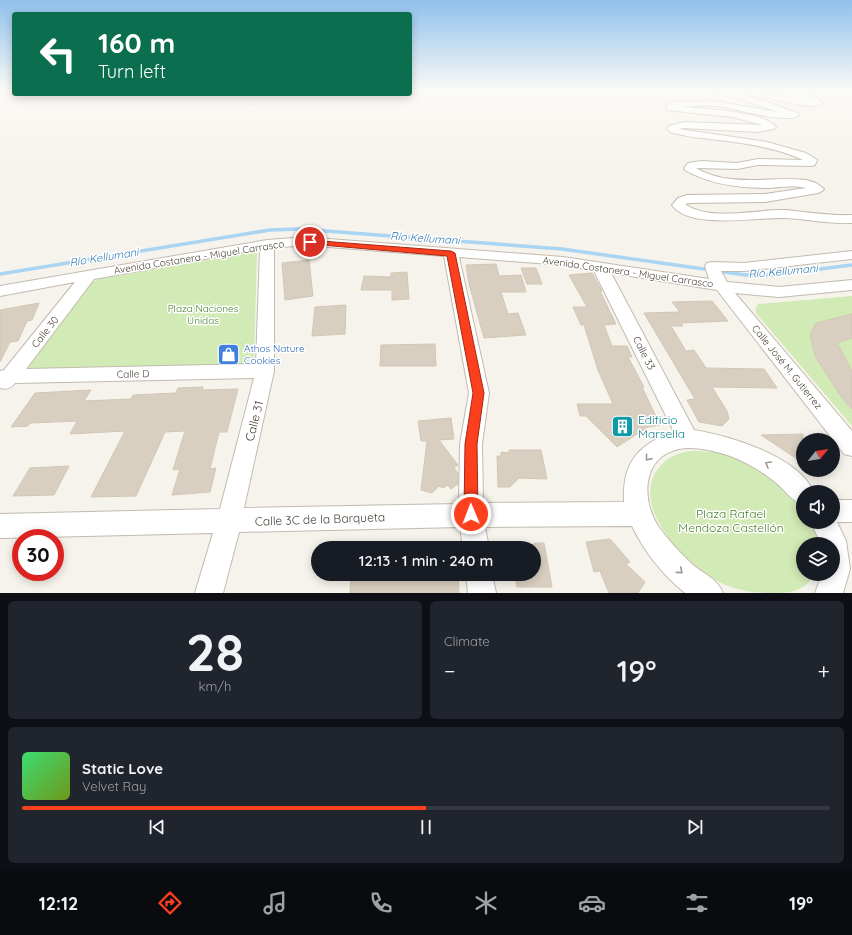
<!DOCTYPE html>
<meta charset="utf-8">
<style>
:root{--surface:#171b24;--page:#20242c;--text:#f1f3f6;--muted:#9ea1a6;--line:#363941;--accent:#fc3f1d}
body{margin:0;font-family:Quicksand,sans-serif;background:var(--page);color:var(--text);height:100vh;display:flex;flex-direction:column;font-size:15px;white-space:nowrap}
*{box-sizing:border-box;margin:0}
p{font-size:13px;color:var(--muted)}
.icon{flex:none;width:22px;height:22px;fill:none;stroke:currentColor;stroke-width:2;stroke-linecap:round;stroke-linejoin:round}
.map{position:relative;height:593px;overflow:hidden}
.drawer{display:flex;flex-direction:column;gap:8px;padding:8px;background:#0d0f14;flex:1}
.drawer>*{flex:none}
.guide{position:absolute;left:12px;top:12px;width:400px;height:84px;border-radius:4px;box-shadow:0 2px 10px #0003;background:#0b6e4f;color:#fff;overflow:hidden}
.needle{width:26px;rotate:60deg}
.buttons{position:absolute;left:796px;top:433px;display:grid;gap:8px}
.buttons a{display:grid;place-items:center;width:44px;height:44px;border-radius:50%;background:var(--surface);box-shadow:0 2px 10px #0003;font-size:20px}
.speed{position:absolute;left:12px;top:529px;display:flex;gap:8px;font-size:20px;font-weight:700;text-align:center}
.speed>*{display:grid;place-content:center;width:52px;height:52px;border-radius:50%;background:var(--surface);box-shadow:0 2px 10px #0003;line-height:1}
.speed .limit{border:6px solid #d22;background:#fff;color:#111}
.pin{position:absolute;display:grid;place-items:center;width:34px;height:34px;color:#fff;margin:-17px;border:2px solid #fff;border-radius:50%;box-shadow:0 1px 4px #0007}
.me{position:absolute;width:44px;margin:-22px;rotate:359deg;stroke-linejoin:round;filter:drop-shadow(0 0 3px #0008)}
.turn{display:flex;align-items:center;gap:14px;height:84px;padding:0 20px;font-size:18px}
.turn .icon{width:52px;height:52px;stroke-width:2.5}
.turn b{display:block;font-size:28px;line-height:34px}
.big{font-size:30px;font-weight:600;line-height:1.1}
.drawer .tile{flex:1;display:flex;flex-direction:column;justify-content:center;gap:6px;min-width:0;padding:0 14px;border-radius:6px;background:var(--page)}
.drawer .dial{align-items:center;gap:0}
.dial b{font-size:52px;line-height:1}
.song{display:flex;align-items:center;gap:12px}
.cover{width:48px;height:48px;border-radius:6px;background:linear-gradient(135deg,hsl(140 70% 55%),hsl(80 70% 35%))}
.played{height:4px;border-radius:2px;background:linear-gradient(90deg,var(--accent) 50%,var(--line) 50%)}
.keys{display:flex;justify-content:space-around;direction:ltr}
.heat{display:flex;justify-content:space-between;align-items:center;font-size:22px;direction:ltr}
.drawer .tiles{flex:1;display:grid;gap:8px;grid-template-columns:1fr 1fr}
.tile:last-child{grid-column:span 2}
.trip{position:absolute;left:311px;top:541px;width:230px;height:40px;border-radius:20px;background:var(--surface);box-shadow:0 2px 10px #0003;font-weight:600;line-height:40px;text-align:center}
.tab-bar{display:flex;height:64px;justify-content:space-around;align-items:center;background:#090b0e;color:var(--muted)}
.tab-bar .icon{width:28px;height:28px}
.tab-bar .current{color:var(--accent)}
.tab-bar b{font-size:18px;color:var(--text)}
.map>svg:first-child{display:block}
</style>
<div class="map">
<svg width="852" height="593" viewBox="0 0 852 593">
<rect width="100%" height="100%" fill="#f6f3ec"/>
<!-- green -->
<g fill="#d2eab5">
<polygon points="253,252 257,253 254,359 249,364 30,370 27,366 92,282 99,279"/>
<path d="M 852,296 L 852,426 L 760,318 C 755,313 754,310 758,304 Z"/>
<path d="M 688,451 C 705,451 721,452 737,458 C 755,465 795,492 803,510 C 804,513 803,518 803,522 L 810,522 L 817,537 L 818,544 L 803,544 L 803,574 L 814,574 C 807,590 791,593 776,593 C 752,593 734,591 712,578 C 678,558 621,494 668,459 C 673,455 682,453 688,451 Z"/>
</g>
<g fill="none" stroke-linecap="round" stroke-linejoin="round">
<!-- stream -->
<g stroke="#a9d4f2" stroke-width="3.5">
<polyline points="717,271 746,275 772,275 852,265"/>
<polyline points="0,274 270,230 299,229 562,249 711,270"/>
</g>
</g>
<!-- building -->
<g fill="#d8cfc1" stroke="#d3c7b4">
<polygon points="309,260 313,296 285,300 282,263"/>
<polygon points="496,264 499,276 521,275 526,292 501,292 508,314 518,313 526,335 484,338 469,284 466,265"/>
<polygon points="521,268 536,268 542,284 527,284"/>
<polygon points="407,272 409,299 392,300 392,290 361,290 364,276 391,277 391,273"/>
<polygon points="592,273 602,291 600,291 616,324 604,325 612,346 627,346 632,357 628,357 644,387 642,387 660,425 648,427 617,447 586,416 580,416 577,404 613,404 598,370 584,325 581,325 573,307 587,307 569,275"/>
<polygon points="712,301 728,321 681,323 683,326 671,326 686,351 694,350 706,368 764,369 777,388 712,387 727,411 729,419 722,426 699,422 687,400 695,399 644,313 680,312 672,302"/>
<polygon points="39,303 32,320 27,321 18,341 10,342 0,362 0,310"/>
<polygon points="346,305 345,334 312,336 315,307"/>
<polygon points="852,314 852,338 837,343 852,371 852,409 842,398 815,356 810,334 816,323"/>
<polygon points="435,344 436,366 380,366 381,345"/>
<polygon points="203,387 202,390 238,389 227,432 219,432 210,469 216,468 210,492 172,495 180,469 173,470 185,431 165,432 136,496 91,497 125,431 70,434 77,421 30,423 28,426 11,427 35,393 91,390 84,401 131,399 133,395 176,393 178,388"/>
<polygon points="451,418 454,439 439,440 458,465 454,468 458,473 458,484 451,489 448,485 443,488 439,486 432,493 421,490 427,441 421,441 418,421"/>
<polygon points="803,434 803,463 761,435"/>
<polygon points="509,450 541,450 547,479 519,478 510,487 498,487 497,456 501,456 501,452 509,453"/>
<polygon points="69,466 54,495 13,496 30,468"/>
<polygon points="610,539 630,562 626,564 645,582 638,593 609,593 600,571 594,572 586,542"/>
<polygon points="534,543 544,543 552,587 517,587 515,574 534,574"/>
<polygon points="351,574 450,574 450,576 458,576 459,593 350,593"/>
</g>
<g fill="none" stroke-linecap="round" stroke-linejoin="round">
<defs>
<g id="minor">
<path d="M 710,91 C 740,88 770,104 798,113 L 799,115 C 789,125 733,108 718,106 C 707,105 695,106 684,107 C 704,109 764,111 776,127 L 774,129 L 757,132 L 684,128 L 679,129 L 767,142 L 806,153 L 817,160 L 815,165 L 811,166 L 758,165 L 737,169 L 696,168 C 730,188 770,176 806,180 L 816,183 L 824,189 L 822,191 L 818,193 L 765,202 L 689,203 L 685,204 C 710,222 756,209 785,210 C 807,212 829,216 852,215 L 852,223 C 829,224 807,219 785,218 C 757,217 689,230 672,205 L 678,198 L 687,195 L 765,194 L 806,188 C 794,185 781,187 769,188 C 741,188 710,185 685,170 L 684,168 L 688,163 L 702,161 L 737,163 L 758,159 L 803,160 C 777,148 746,143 718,140 C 702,138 686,137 670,132 L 667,128 L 669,126 L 684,122 L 763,125 L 732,117 L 667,110 L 666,108 L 667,104 L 673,102 L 713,101 L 778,112 L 734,97 L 711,93 Z"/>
<path d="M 774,91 C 786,90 814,94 823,103 C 815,111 777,100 765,97 L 764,95 L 768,93 L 807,100 L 775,93 Z"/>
<path d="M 294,238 L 329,239 L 563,257 L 709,279 L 705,266 L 707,263 L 712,262 L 744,263 L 852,251 L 852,259 L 744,271 L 721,271 L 727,282 L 779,287 L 852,280 L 852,290 L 779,297 L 735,293 L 852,431 L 852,456 L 844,454 L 717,290 L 611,273 L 694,430 C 730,436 798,456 814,492 L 803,492 L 803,505 C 791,500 785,490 775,482 C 762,471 746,462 730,456 C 715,451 695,446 679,449 C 642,457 641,499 658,526 C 668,540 680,553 693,565 C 705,575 717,578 723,593 L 685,593 C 662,574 645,553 632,526 L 485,527 L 489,548 L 463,548 L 460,527 L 239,532 L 223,593 L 195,593 L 213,533 L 0,538 L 0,514 L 220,509 L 254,378 L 15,383 C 11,388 7,390 0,388 L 0,371 L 4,370 L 75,282 L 0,296 L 0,286 L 267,240 ZM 294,246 L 329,247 L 444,256 L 469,393 L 460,444 L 459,504 L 244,508 L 274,371 L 274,248 ZM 260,249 L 256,364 L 26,369 L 94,279 ZM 459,257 L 563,265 L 596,271 L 595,273 L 674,432 C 638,444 622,463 624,502 L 483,503 L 482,444 L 489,393 Z"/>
<polygon points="833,500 852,500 852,522 837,522 846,541 850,569 843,593 815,593 822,574 833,574 833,544 821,544 811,522 833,522"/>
<polygon points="466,574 492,574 496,593 468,593"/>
</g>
</defs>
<!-- minor casing -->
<use href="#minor" stroke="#c2bbae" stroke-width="2"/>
<!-- minor -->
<use href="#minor" fill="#fff" fill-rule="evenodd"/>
</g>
<!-- one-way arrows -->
<defs><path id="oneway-chevron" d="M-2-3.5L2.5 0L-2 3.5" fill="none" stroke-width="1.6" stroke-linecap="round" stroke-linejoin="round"/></defs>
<g stroke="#9c9892">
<use href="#oneway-chevron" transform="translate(648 458) rotate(129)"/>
<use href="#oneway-chevron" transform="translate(768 464) rotate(-150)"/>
<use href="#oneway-chevron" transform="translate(680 571) rotate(40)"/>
</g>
<!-- sky -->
<linearGradient id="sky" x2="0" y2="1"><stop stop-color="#8fc1ec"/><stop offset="0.52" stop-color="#fbfaf6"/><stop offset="1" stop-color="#fbfaf6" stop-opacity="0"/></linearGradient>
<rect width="852" height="174" fill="url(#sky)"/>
<!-- route -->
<polygon fill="#fc3f1d" stroke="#a42913" points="308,240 451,251 455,253 484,393 477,444 478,514 476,519 471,521 466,519 464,514 465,444 473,393 447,256 310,244 306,242"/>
<!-- icons -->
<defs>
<symbol id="shop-square" viewBox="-11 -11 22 22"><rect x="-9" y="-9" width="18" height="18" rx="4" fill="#3f7fe0" stroke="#fff"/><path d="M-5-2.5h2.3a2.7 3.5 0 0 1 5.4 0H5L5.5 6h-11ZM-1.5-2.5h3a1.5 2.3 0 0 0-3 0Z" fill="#fff"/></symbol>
<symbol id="building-square" viewBox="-11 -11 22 22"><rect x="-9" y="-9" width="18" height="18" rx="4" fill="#0f9aa8" stroke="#fff"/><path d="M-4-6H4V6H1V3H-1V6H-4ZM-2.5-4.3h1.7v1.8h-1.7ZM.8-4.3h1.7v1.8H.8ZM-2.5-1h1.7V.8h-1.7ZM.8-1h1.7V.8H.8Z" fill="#fff"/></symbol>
</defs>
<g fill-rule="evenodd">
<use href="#shop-square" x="216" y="342" width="25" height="25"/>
<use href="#building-square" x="610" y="414" width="25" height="25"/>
</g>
<g text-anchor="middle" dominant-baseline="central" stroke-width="3" stroke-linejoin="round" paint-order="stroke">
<!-- street labels -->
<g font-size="10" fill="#4b4439" stroke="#fff">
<text transform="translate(199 257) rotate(-9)">Avenida Costanera - Miguel Carrasco</text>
<text transform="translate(628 272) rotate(8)">Avenida Costanera - Miguel Carrasco</text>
<text transform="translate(45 332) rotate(-52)">Calle 30</text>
<text transform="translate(644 353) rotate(63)">Calle 33</text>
<text transform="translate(787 367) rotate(51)">Calle José M. Gutierrez</text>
<text transform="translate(133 374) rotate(-1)">Calle D</text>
</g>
<!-- park labels -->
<g font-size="10" fill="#4a7f2a" stroke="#fff">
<text x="203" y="308">Plaza Naciones<tspan x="203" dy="12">Unidas</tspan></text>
</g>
<!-- shop labels -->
<g font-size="10" fill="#366cbe" stroke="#fff" text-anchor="start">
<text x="244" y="348">Athos Nature<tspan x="244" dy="12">Cookies</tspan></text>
</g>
<!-- water labels -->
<g font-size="11" font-style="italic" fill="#2e7ab2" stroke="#fff">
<text transform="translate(425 238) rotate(4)">Río Kellumani</text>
<text transform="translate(104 257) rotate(-9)">Río Kellumani</text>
<text transform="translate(783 271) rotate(-5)">Río Kellumani</text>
</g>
<!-- near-culture labels -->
<g font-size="12" fill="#0d838f" stroke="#fff" text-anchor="start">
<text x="638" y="419">Edificio<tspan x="638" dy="14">Marsella</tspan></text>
</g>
<!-- near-street labels -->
<g font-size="12" fill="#4b4439" stroke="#fff">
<text transform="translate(254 421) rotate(-76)">Calle 31</text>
<text transform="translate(320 519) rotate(-2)">Calle 3C de la Barqueta</text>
</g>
<!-- near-park labels -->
<g font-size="12" fill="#4a7f2a" stroke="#fff">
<text x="731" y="513">Plaza Rafael<tspan x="731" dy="14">Mendoza Castellón</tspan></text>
</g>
</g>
</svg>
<div class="buttons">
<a><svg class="needle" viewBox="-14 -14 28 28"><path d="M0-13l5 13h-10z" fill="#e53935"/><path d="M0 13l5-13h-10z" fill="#9ea1a6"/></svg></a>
<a><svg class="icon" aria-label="sound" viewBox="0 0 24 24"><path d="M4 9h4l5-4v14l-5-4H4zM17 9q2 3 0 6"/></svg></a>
<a><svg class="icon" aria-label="layers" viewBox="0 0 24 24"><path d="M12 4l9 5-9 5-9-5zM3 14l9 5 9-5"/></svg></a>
</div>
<div class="speed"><div class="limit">30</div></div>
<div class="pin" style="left:310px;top:242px;background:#d93025"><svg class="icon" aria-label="arrive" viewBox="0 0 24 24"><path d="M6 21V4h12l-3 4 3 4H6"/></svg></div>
<svg class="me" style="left:471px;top:514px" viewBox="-20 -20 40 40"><circle r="17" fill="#fc3f1d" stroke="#fff" stroke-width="3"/><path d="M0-11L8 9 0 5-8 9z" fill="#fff"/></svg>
<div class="trip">12:13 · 1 min · 240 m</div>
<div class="guide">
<div class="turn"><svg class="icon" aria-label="left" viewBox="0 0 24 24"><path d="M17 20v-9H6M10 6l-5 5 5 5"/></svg><div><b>160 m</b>Turn left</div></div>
</div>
</div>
<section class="drawer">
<div class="tiles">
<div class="tile dial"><b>28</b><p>km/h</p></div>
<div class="tile"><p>Climate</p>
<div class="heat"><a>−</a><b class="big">19°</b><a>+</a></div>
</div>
<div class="tile">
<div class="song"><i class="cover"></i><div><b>Static Love</b><p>Velvet Ray</p></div></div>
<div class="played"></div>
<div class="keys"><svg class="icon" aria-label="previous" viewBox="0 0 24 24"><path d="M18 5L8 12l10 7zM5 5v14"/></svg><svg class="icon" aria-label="pause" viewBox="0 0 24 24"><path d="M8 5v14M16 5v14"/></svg><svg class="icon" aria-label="next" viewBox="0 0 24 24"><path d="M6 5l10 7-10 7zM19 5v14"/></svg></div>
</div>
</div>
</section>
<nav class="tab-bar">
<b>12:12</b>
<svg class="icon current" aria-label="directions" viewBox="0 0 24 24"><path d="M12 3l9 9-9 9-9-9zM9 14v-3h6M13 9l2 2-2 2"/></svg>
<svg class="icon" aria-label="music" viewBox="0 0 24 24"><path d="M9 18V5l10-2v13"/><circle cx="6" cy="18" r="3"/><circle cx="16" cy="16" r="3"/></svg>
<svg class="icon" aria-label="phone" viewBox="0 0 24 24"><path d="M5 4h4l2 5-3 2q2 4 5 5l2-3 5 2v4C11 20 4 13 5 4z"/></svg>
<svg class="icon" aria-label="climate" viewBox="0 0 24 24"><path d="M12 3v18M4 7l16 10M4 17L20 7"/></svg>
<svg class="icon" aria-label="car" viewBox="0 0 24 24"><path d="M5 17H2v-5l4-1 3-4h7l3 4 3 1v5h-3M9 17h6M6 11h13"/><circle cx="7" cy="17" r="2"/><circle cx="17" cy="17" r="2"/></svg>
<svg class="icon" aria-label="filters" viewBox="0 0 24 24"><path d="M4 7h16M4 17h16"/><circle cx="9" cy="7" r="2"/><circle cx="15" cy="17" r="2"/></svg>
<b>19°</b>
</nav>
